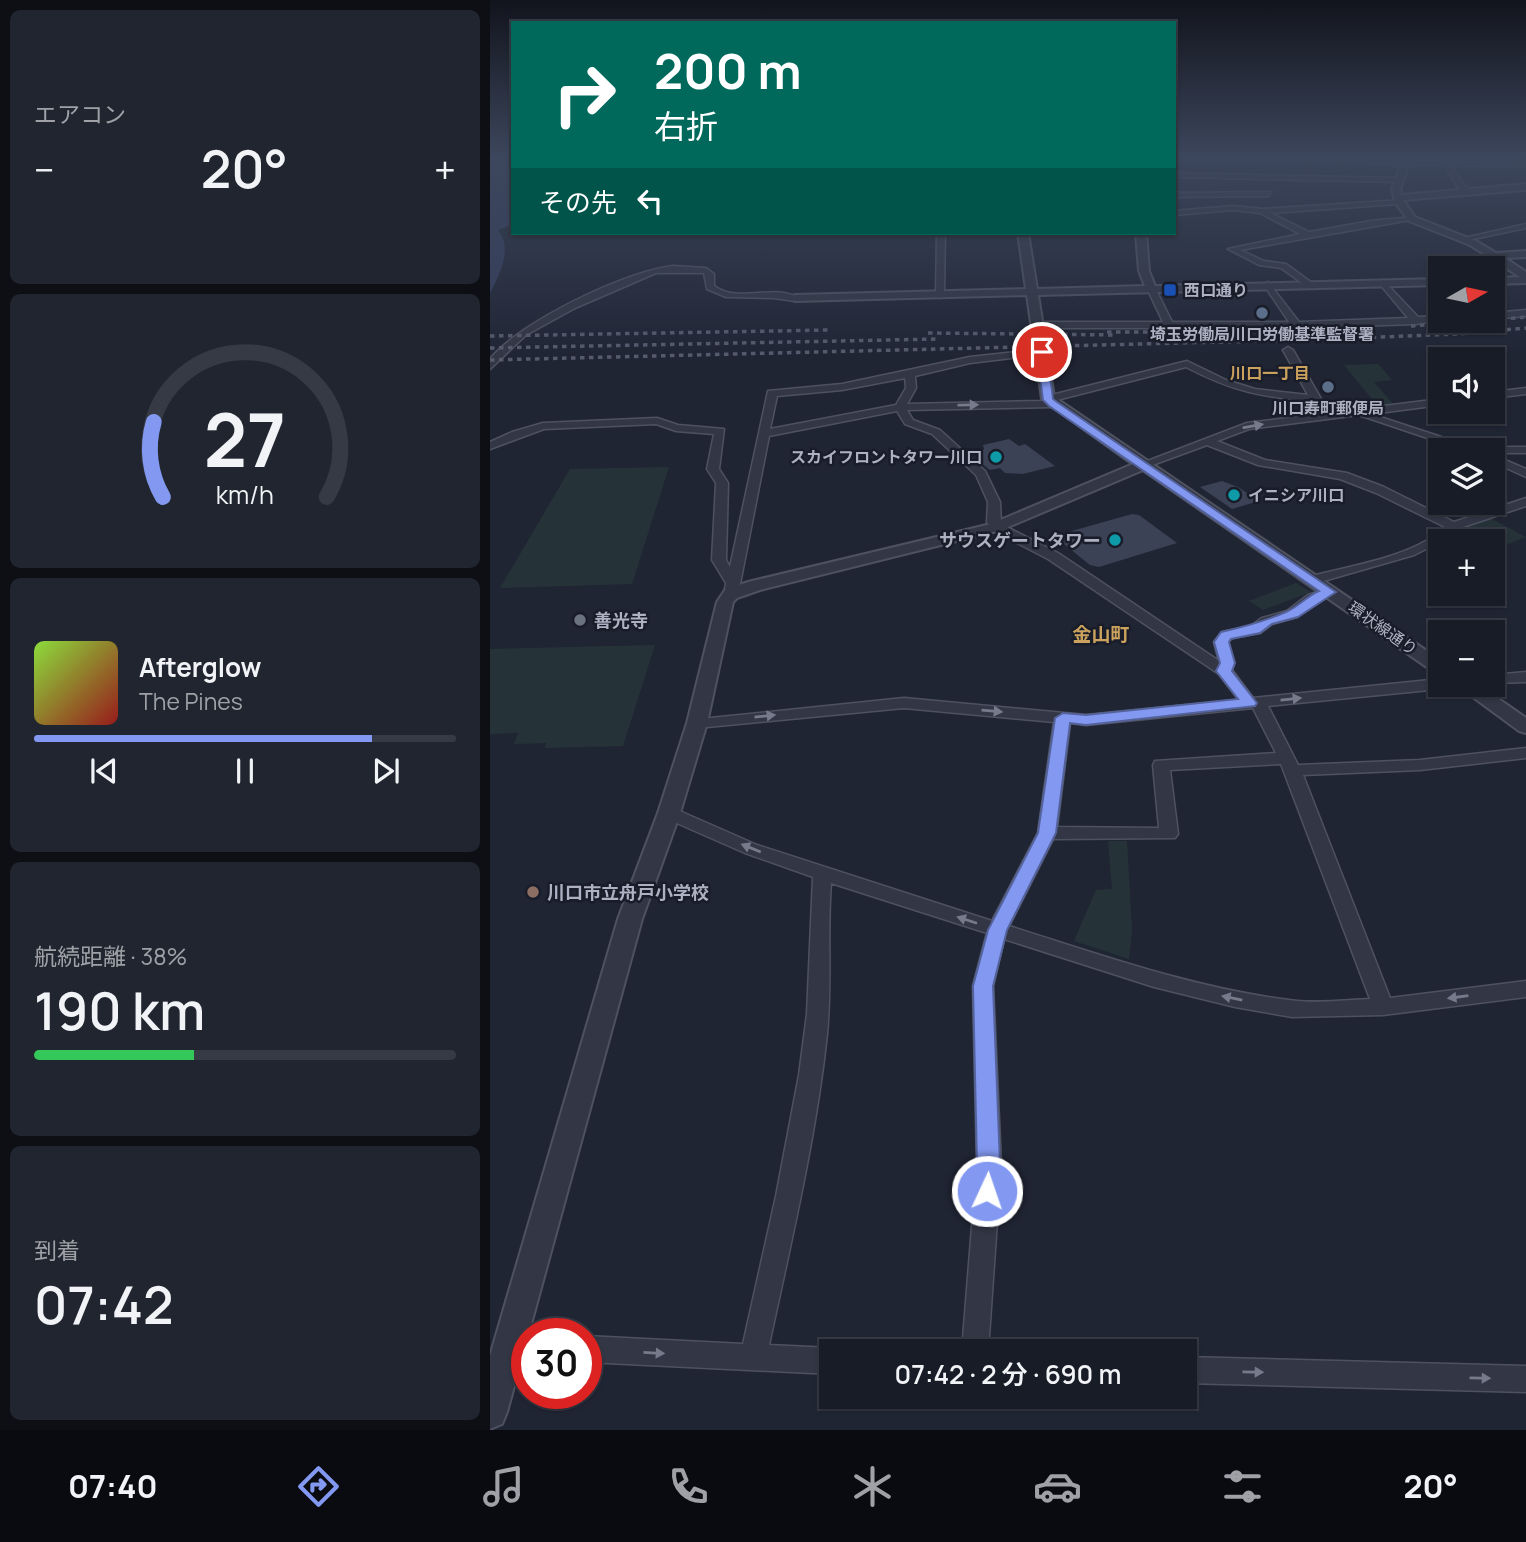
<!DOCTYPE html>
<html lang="ja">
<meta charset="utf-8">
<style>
:root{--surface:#181c27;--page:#21252f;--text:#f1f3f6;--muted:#9fa1a7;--line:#363a44;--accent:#8399f1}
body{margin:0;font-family:Manrope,"Noto Sans JP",sans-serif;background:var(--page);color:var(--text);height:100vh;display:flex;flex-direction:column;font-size:26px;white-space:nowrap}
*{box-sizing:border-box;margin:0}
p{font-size:23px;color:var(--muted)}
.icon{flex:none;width:38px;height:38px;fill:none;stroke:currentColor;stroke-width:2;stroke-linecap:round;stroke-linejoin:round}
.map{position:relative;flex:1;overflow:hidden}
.side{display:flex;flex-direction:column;gap:10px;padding:10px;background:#0d0f15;width:490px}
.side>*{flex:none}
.hud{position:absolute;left:21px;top:21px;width:665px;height:214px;border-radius:0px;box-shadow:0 2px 5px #0004,0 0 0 2px var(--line);background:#00695c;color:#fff;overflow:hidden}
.needle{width:46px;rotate:81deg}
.tools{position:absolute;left:938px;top:256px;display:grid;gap:14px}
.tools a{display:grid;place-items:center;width:77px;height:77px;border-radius:0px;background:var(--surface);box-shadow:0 2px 5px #0004,0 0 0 2px var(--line);font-size:35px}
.speed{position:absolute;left:21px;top:1318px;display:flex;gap:14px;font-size:35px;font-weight:700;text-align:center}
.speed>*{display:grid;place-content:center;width:91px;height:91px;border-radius:50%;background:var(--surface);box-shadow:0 2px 5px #0004,0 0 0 2px var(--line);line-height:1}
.speed .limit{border:10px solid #d22;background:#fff;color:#111}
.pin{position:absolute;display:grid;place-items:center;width:60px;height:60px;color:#fff;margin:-30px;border:4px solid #fff;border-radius:50%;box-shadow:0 2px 7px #0007}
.me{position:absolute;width:77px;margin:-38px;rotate:3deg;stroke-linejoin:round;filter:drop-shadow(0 0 5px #0008)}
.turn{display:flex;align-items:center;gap:24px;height:147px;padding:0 28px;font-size:32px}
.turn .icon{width:91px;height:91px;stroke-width:2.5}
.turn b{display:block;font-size:49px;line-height:60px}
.then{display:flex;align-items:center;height:66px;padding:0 28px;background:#0003;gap:14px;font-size:26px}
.big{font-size:52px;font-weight:600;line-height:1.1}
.side .widget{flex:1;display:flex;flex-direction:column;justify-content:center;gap:10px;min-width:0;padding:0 24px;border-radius:10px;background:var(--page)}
.side .dial{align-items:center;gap:0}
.dial svg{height:182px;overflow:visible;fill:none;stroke:var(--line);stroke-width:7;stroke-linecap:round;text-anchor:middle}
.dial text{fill:var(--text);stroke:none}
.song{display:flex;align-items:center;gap:21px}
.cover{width:84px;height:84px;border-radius:10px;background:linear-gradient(135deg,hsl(90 70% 55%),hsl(0 70% 35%))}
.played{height:7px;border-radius:4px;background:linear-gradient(90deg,var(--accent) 80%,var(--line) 80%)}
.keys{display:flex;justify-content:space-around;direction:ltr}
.heat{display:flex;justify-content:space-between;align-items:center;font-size:38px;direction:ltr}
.charge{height:10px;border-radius:5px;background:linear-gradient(90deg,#34c759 38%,var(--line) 0)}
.trip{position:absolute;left:329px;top:1339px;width:378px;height:70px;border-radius:0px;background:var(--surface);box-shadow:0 2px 5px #0004,0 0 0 2px var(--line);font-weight:600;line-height:70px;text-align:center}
.tabs{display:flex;height:112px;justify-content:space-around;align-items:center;background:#0a0b10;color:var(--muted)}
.tabs .icon{width:49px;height:49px}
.tabs .active{color:var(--accent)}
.tabs b{font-size:32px;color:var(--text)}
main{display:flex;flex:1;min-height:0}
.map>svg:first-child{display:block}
</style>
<main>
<section class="side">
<div class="widget"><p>エアコン</p>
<div class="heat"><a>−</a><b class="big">20°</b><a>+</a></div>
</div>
<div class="widget dial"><svg viewBox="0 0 100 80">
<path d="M14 69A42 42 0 1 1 86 69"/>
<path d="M14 69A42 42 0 0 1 10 36" stroke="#8399f1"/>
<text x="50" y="56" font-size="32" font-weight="700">27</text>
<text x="50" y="72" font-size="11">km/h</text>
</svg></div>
<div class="widget">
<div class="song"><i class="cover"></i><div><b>Afterglow</b><p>The Pines</p></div></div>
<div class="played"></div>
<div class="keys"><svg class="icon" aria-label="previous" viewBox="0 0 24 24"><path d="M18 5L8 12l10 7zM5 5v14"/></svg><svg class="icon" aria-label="pause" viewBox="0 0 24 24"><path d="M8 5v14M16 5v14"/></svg><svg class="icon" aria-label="next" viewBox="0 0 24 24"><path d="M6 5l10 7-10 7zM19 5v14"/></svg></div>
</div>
<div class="widget"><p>航続距離 · 38%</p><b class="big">190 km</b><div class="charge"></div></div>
<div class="widget"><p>到着</p><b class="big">07:42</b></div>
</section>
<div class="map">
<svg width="1036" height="1430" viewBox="0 0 1036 1430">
<rect width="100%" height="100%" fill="#202534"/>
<!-- green -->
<g fill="#253338">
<polygon points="888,364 902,380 884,382 903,404 887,405 854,365"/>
<polygon points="179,467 142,584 10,588 80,469"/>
<polygon points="998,517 1036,537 1010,547 972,526"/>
<polygon points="806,583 821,592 773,610 759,601"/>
<polygon points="165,645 133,746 55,748 56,743 24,744 28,733 0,734 0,649"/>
<polygon points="618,841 637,841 642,930 639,959 584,941 606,890 622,889"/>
</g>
<!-- water -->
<path fill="#343d5b" d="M 0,156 L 23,156 L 23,224 L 8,230 C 23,248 10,274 0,293 Z"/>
<!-- building -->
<g fill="#3c4255">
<polygon points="519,439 529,446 535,444 565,466 533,474 515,473 510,468 500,470 486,459 493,455 490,453 494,449 493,445"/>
<polygon points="732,481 748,487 769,501 742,509 710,487"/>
<polygon points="642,514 649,515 687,543 609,567 600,565 564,536"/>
</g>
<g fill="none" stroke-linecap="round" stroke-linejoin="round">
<defs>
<g id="minor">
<polygon points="684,156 1036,163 1036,167 961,165 975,186 984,192 980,194 969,189 954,165 684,159"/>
<polygon points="684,173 908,178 911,180 908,182 684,177"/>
<polygon points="781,192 778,196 684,197 684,193"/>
<polygon points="912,200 909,204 781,213 819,232 881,221 922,217 926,219 750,250 774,261 796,264 822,283 823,285 819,288 791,268 769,265 738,249 810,234 770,213 743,210 684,215 684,211 743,206 773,209"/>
<polygon points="1036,224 1036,228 974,241 970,239"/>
<polygon points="447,233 455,233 454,295 450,298 446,295"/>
<path d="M 183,266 L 216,268 L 224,274 L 224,286 C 248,304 284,283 309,298 L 305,301 L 284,298 L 236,297 L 217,289 L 214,273 L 166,273 L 85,308 L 36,335 L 0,369 L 0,359 C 30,322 136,271 183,266 Z"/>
<polygon points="893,280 928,317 950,316 950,320 954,320 926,324 806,328 548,328 543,325 548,322 673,322 657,288 661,285 665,288 682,322 799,322 774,285 778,282 809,322 918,318 889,283"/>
<polygon points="1036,310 1036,316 1003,319 1003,313"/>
<path d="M 798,347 L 803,350 L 835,406 L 834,408 L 826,408 L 822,402 C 770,396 744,392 696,367 L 563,401 L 568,404 L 563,407 L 417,410 L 423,420 L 450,430 L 495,471 L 510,502 L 511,524 L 568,553 L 729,661 L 724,642 L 732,632 L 761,626 L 772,618 L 797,611 L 818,595 L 839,588 L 844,589 L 846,592 L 828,601 L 807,617 L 782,624 L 770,633 L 742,638 L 738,642 L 744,663 L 742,670 L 763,698 L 950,679 L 950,684 L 957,684 L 950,689 L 778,706 L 808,765 L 930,760 L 1036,748 L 1036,758 L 930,770 L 813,775 L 900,998 L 1036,981 L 1036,997 L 893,1015 L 802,1017 L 745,1007 L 664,987 L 514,939 L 503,986 L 511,1164 L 498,1351 L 472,1351 L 487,1164 L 483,986 L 497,933 L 341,883 C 337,933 342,984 337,1034 C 326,1138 301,1242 279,1345 L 341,1348 L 349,1351 L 341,1351 L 341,1374 L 96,1362 L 96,1336 L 253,1344 L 286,1196 L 309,1075 L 317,1014 L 323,877 L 255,853 L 173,817 L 170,813 L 173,809 L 185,809 L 267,845 L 502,921 L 548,833 L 564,722 L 414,708 L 207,728 L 201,726 L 199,723 L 201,720 L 414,698 L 596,715 L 749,700 L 729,674 L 558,559 L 502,530 L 497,522 L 498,502 L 486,475 L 442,434 L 415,424 L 407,411 L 279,436 L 249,589 L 242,593 L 235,589 L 236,583 L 222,560 L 226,483 L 217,469 L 224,434 L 186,431 L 166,424 L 54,429 L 0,449 L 0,442 L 22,432 L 53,423 L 167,418 L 188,425 L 234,429 L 229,469 L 238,483 L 236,560 L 240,567 L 278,391 L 352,384 L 480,357 L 552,349 L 557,352 L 555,354 L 480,363 L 425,376 L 426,388 L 417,404 L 554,401 L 554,397 L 697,361 L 736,380 L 765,389 L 818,395 L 793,350 ZM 415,378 L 416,388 L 406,405 L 280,429 L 287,396 L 352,390 ZM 763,708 L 786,753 L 665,761 L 663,765 L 669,828 L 567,827 L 580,723 L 596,725 ZM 791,764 L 880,999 C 854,1000 825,1004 799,1000 C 703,988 611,955 519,926 L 563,839 L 685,838 L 688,834 L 680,770 Z"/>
<polygon points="1036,388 1036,394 1003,398 1003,392"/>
<path d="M 950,399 L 950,405 L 881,414 L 991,450 L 973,450 L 869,415 L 759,429 L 727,441 L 775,460 L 857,473 L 894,487 L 964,522 L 1036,498 L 1036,506 L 967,529 L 958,538 L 924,555 L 823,584 L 818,583 L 816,580 L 818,577 C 859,566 924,557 955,527 L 886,493 L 850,479 L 768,465 L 717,445 L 657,467 L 653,468 L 647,465 L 757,423 Z"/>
<polygon points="1003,447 1036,447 1036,453 1003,453 1003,450 997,450"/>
<polygon points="1003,455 1036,469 1036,477 1003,462"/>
<polygon points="1036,672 1036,682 1003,683 1003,675"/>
<polygon points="695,1357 1036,1366 1036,1392 695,1383"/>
</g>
<g id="tertiary">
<polygon points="914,156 922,156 910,189 912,195 1036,184 1036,190 913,200 925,217 986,241 1006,253 1036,251 1036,257 1015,258 1036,272 1036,283 1003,284 1003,278 1030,277 980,245 919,221 905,202 902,189"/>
<polygon points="528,233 538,233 547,289 655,286 649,271 646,233 656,233 659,271 665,286 950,279 950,285 548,295 564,397 950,660 950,673 944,672 653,470 511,530 270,590 247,598 243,602 217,723 190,813 152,919 17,1412 12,1424 0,1429 0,1356 128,919 168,813 197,723 227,602 235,590 258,582 501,524 643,464 552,399 537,295 305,301 300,298 305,295 536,289"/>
<polygon points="965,684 987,684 1036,718 1036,733 1029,731"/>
</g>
</defs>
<!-- minor casing -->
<use href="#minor" stroke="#4e5260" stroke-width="3"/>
<!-- tertiary casing -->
<use href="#tertiary" stroke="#4e5260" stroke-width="4"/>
<!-- minor -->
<use href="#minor" fill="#333745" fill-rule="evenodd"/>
<!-- tertiary -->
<use href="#tertiary" fill="#333745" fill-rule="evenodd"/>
<!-- rail -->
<g stroke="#555a6c" stroke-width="3.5" stroke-dasharray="4.5 4.5" stroke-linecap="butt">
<polyline points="1003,320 1036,317"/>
<polyline points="921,326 998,320"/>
<polyline points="617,332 743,332"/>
<polyline points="438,333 627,335"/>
<polyline points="0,336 340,330"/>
<polyline points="0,348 448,339"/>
<polyline points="0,360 813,340 968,334 1036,328"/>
</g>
</g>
<!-- one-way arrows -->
<defs><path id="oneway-solid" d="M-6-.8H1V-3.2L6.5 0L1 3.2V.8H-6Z" transform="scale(1.75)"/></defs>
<g fill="#767a8a">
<use href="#oneway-solid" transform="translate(478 405) rotate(-1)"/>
<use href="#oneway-solid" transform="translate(763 426) rotate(-10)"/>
<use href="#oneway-solid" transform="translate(801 699) rotate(-6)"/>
<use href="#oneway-solid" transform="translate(502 711) rotate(5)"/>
<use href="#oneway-solid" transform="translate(275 716) rotate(-6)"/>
<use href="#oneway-solid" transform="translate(261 848) rotate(-158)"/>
<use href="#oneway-solid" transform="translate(477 920) rotate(-162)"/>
<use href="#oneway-solid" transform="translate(968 997) rotate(172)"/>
<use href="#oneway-solid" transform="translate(742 998) rotate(-168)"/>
<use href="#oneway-solid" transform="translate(164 1353) rotate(3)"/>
<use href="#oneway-solid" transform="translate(763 1372) rotate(1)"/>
<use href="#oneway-solid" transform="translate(990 1378) rotate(1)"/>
</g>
<!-- sky -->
<linearGradient id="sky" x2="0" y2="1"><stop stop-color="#12141d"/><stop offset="0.44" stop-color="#3c465c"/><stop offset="1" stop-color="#3c465c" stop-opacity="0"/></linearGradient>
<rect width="1036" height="356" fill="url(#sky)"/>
<!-- route -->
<path fill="#8399f1" stroke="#55639d" stroke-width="2" d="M 552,349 L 557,352 L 563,399 L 567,402 L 846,592 L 808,617 L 782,624 L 770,633 L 741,639 L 739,642 L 745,663 L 742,671 L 767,703 L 765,706 L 596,725 L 580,723 L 566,833 L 517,930 L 503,986 L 510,1164 L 509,1191 L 505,1198 L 497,1202 L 488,1198 L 485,1191 L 487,1164 L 483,986 L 498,930 L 548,833 L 565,718 L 573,713 L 596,715 L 748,699 L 726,671 L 730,663 L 724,642 L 731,632 C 754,627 775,621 796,612 C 808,607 817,596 829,591 L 559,406 L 553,400 L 547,352 Z"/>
<!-- markers -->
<rect fill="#1a4fb4" stroke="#191d29" stroke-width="2.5" x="673" y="283" width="14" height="14" rx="3.5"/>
<g fill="#5c6f8a" stroke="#191d29" stroke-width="2.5">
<circle cx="772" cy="313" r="7"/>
<circle cx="838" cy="387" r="7"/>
</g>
<g fill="#0f9aa8" stroke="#191d29" stroke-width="2.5">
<circle cx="506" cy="457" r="7"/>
<circle cx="744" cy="495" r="7"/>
<circle cx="625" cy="540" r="7"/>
</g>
<circle fill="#6b7280" stroke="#191d29" stroke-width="2.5" cx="90" cy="620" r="7"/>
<circle fill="#8d6e63" stroke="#191d29" stroke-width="2.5" cx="43" cy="892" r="7"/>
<g text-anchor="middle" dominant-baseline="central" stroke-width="5" stroke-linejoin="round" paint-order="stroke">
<!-- far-poi labels -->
<g font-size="16" font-weight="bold" fill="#adb1c2" stroke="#191d29" text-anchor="start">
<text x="694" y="290">西口通り</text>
<text x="772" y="334" text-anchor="middle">埼玉労働局川口労働基準監督署</text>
<text x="838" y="408" text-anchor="middle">川口寿町郵便局</text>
<text x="492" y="457" text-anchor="end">スカイフロントタワー川口</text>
<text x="758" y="495">イニシア川口</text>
</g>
<!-- far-neighbourhood labels -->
<g font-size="16" font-weight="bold" fill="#cca35e" stroke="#191d29">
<text x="780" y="373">川口一丁目</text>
</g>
<!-- far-street labels -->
<g font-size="16" fill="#adb1c2" stroke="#191d29">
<text transform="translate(893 628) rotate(35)">環状線通り</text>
</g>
<!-- poi labels -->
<g font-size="18" font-weight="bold" fill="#adb1c2" stroke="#191d29" text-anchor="start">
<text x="611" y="540" text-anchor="end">サウスゲートタワー</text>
<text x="104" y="620">善光寺</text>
<text x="57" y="892">川口市立舟戸小学校</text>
</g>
<!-- neighbourhood labels -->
<g font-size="19" font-weight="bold" fill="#cca35e" stroke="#191d29">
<text x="611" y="634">金山町</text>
</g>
</g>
</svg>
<div class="tools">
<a><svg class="needle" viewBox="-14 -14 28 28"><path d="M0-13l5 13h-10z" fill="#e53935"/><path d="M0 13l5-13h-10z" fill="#9fa1a7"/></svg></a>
<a><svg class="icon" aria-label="sound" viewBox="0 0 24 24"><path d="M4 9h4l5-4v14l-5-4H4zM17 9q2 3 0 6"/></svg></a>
<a><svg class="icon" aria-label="layers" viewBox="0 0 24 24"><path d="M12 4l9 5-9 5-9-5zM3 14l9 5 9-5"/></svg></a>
<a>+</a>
<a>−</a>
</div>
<div class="speed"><div class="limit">30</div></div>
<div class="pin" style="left:552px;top:352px;background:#d93025"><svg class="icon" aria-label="arrive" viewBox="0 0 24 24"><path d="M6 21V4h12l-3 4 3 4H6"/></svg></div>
<svg class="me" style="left:497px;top:1191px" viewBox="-20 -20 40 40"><circle r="17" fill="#8399f1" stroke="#fff" stroke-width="3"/><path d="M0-11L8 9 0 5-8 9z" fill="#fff"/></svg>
<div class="trip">07:42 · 2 分 · 690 m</div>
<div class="hud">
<div class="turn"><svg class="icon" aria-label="right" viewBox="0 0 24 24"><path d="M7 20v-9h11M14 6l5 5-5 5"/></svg><div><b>200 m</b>右折</div></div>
<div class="then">その先<svg class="icon" aria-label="left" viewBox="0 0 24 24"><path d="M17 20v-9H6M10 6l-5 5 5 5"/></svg></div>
</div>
</div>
</main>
<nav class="tabs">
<b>07:40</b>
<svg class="icon active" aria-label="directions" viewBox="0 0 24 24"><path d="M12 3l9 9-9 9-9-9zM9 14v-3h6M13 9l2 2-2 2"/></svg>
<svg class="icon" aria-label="music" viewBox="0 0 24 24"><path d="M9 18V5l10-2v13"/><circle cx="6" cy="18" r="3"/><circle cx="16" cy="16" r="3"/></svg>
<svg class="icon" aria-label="phone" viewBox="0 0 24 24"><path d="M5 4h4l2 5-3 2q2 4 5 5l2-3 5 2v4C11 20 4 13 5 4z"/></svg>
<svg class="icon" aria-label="climate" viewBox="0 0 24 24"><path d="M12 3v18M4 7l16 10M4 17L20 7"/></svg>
<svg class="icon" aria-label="car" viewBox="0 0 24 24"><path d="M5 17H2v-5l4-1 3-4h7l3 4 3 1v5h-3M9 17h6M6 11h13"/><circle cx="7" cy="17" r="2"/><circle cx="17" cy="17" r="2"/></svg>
<svg class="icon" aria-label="filters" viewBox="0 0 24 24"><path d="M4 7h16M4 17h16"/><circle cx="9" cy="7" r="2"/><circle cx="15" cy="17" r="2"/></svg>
<b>20°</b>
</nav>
